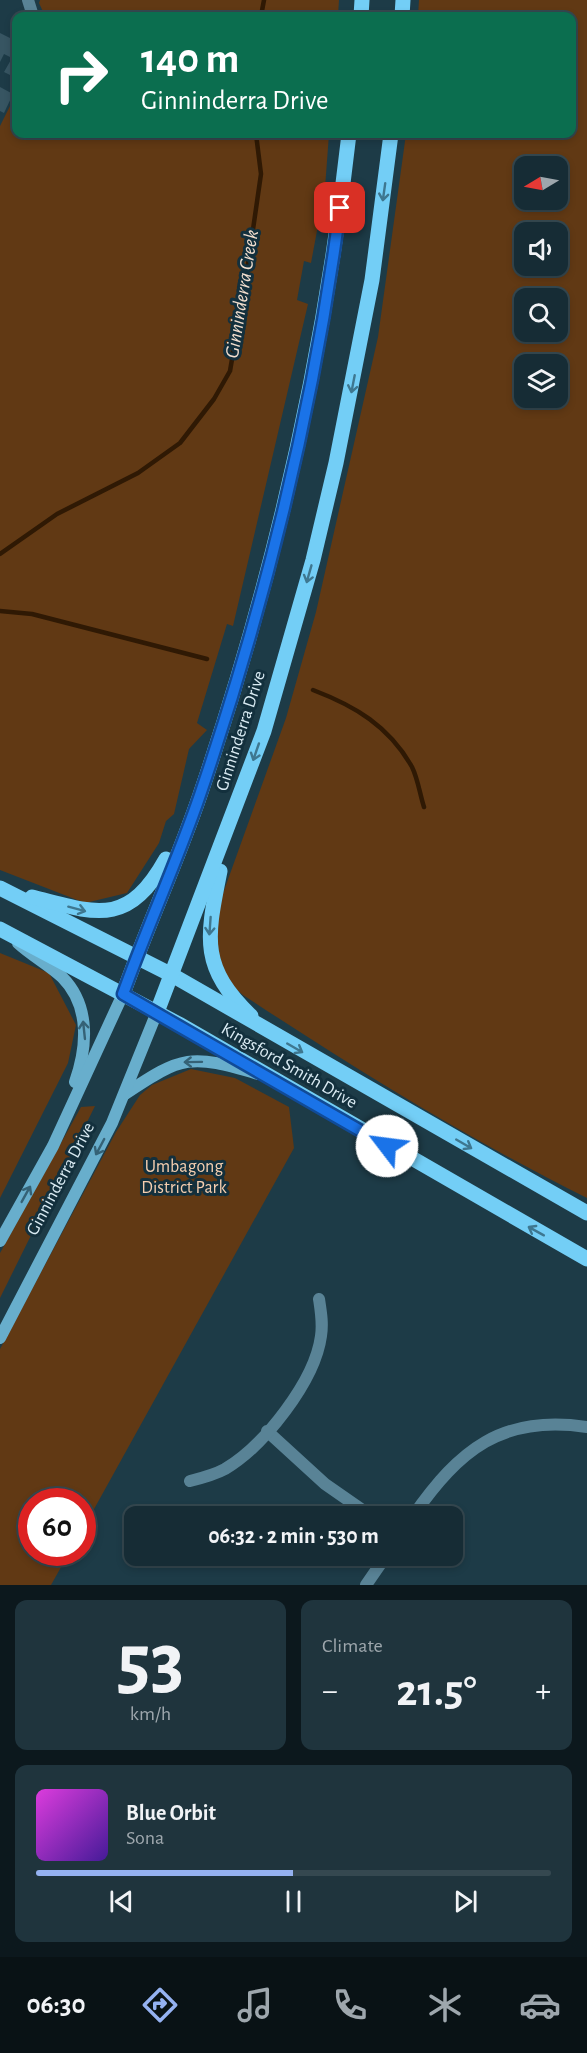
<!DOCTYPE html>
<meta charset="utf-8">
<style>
:root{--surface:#162c35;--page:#1f343d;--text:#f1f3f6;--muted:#9ea7ad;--line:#354850;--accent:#95b2f1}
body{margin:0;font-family:"Alegreya Sans",sans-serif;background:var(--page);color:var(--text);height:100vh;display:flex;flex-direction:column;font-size:22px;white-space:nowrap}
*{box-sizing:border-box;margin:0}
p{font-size:20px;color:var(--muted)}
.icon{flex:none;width:33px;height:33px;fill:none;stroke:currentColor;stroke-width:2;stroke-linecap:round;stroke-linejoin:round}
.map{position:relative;height:1585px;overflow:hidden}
.panel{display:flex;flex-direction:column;gap:15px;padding:15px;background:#0c181d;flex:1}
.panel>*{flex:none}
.top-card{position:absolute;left:12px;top:12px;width:564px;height:126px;border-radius:12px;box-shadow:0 3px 9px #0003,0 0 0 2px var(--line);background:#0b6e4f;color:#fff;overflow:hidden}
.needle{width:39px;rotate:260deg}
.controls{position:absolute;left:514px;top:156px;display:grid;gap:12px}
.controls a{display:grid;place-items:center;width:54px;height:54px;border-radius:12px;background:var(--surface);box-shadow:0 3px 9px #0003,0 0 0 2px var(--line);font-size:30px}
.speed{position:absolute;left:18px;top:1488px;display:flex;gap:12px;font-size:30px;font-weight:700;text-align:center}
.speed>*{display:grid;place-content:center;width:78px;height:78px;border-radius:50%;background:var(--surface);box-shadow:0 3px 9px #0003,0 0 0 2px var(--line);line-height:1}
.speed .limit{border:9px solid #d22;background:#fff;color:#111}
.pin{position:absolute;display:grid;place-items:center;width:51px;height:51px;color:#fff;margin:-26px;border-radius:12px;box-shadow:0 3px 9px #0006}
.me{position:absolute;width:66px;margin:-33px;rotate:300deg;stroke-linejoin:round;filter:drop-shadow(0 0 4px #0008)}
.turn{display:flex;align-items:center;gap:21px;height:126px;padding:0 30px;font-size:27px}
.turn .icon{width:78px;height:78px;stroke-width:2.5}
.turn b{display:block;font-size:42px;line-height:51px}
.big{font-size:45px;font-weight:700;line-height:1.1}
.panel .tile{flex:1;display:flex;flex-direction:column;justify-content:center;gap:9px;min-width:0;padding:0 21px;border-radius:12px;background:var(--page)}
.panel .dial{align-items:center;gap:0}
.dial b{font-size:78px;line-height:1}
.song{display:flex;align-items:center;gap:18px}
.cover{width:72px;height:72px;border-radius:9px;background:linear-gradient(135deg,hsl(300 70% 55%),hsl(260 70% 35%))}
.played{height:6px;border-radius:3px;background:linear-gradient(90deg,var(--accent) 50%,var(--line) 50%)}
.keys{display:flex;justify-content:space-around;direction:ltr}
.heat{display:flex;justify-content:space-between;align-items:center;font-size:33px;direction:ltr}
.panel .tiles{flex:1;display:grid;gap:15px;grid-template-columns:1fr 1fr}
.tile:last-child{grid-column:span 2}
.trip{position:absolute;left:124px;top:1506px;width:339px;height:60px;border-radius:12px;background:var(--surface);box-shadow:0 3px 9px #0003,0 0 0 2px var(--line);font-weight:700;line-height:60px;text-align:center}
.tab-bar{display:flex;height:96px;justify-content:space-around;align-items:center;background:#091215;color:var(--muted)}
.tab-bar .icon{width:42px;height:42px}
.tab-bar .active{color:var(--accent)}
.tab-bar b{font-size:27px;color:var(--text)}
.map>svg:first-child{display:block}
</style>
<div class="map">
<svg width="587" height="1585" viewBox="0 0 587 1585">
<rect width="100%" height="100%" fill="#1d3b47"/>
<!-- green -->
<g fill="#613914" fill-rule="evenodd">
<polygon points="40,0 339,0 338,16 45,16 39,3"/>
<path d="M 419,0 L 587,0 L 587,1198 C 468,1139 354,1068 243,995 L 230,984 L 217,962 L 217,910 L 286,718 L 316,612 L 378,337 L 406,134 L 572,134 L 572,16 L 418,16 ZM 525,166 L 558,166 L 558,200 L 525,200 ZM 525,232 L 558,232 L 558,266 L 525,266 ZM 525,298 L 558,298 L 558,332 L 525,332 ZM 525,364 L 558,364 L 558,398 L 525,398 Z"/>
<polygon points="16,94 16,134 329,134 325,188 311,263 304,261 297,300 308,304 233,626 227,624 197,723 207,730 189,749 174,814 166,821 159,843 127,893 85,903 0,870 0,126"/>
<polygon points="0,953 49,973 76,1025 68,1063 0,1198"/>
<polygon points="191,1069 235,1078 289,1107 294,1148 83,1529 82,1502 32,1502 32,1552 69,1553 51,1585 0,1585 0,1349 116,1132 140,1095 152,1085"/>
<polygon points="95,1106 0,1298 0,1253 81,1107"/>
</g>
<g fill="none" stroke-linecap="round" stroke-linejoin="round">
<!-- stream -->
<g stroke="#2f1904" stroke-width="4.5">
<polyline points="261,16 264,0"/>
<polyline points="0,554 57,514 138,473 180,443 214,399 230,371 247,271 261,174 256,134"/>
<polyline points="0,611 32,614 207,659"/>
<path d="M 313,690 C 355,706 389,726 412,767 C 418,779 420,795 424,807"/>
</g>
</g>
<!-- building -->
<g fill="#375562">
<polygon points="0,33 16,41 16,78 4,72 12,58 4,54 0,62"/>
<polygon points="0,87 13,94 4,113 0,111"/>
</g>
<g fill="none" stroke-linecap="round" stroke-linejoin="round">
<!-- street -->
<g stroke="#598396" stroke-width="12">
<polyline points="28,0 33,16"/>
<polyline points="267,1431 325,1484 371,1516"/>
<path d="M 190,1481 C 202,1478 214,1475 225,1469 C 264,1446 315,1381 321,1336 C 323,1323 321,1312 319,1299"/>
<path d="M 413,1516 C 459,1450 502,1414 587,1427"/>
<polyline points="366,1585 386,1556"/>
</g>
<!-- secondary -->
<g stroke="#68aecc" stroke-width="12">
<path d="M 18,943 C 31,955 49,965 62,977 C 91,1006 87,1048 75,1082"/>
<path d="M 125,1094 C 183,1055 190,1054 258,1074"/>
<polyline points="0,1241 53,1146 123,994"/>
<polyline points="0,1338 112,1123 157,1012"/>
</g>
<!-- primary -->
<g stroke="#73cef6" stroke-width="15">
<polyline points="361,16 362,0"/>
<polyline points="402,16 403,0"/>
<path d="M 220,871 C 207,937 199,966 251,1016"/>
<polyline points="0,888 172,975 587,1213"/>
<path d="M 32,897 C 97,914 128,927 166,859"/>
<polyline points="0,929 179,1024 587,1259"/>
<path d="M 123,994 C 147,927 177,862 200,795 C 273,581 324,358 349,134"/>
<polyline points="157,1012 264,731 313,560 336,463 372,280 391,134"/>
</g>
</g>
<!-- one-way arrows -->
<defs><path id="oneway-shaft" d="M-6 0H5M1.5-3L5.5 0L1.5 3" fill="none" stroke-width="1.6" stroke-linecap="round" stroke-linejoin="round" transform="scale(1.5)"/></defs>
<g stroke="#3e7790">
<use href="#oneway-shaft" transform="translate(384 192) rotate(98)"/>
<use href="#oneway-shaft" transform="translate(353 384) rotate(101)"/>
<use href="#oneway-shaft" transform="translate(309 574) rotate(106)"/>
<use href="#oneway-shaft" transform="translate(256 752) rotate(109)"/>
<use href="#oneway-shaft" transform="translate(77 909) rotate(15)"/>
<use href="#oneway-shaft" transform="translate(210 926) rotate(94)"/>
<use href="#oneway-shaft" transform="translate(295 1048) rotate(30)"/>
<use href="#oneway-shaft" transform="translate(464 1144) rotate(30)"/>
<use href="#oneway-shaft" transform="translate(536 1231) rotate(-151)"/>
</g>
<g stroke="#356276">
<use href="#oneway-shaft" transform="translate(84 1030) rotate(-96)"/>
<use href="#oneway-shaft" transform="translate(193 1062) rotate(179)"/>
<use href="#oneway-shaft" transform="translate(100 1147) rotate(118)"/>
<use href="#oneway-shaft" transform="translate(26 1194) rotate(-61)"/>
</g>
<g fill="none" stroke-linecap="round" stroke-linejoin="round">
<defs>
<path id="route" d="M 340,208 C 314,407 265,605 200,795 C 177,862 147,927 123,994 L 387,1146"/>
</defs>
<!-- route casing -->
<use href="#route" stroke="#114b97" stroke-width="15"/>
<!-- route -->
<use href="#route" stroke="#1a73e8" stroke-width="10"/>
</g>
<g text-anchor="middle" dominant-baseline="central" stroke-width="6" stroke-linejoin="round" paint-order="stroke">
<!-- street labels -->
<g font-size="18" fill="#daebf3" stroke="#13303d">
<text transform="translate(241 731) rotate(-72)">Ginninderra Drive</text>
<text transform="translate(289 1066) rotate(30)">Kingsford Smith Drive</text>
<text transform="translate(61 1179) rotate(-62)">Ginninderra Drive</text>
</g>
<!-- park labels -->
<g font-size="18" fill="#f5ceaf" stroke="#13303d">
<text x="184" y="1167">Umbagong<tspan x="184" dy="21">District Park</tspan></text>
</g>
<!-- water labels -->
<g font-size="20" font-style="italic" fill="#f3dfcf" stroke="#13303d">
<text transform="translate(242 294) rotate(-81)">Ginninderra Creek</text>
</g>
</g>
</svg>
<div class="controls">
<a><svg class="needle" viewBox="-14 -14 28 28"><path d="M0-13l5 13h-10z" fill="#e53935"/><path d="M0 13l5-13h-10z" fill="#9ea7ad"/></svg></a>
<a><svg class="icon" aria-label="sound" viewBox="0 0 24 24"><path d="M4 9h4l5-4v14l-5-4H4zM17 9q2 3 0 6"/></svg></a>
<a><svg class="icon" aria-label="search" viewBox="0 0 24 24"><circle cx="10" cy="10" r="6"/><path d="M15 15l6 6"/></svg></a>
<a><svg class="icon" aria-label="layers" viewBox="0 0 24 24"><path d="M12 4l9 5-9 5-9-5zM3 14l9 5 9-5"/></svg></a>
</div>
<div class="speed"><div class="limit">60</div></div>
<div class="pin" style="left:340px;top:208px;background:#d93025"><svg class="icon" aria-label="arrive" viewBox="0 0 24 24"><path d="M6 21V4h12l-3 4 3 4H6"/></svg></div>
<svg class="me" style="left:387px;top:1146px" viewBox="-20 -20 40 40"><circle r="19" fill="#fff"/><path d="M0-13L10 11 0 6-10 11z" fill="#1a73e8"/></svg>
<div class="trip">06:32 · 2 min · 530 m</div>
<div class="top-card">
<div class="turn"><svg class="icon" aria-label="right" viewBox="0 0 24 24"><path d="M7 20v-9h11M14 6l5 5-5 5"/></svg><div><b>140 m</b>Ginninderra Drive</div></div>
</div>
</div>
<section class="panel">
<div class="tiles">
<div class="tile dial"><b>53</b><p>km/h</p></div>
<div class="tile"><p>Climate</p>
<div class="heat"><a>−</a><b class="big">21.5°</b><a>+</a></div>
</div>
<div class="tile">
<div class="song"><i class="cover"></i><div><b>Blue Orbit</b><p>Sona</p></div></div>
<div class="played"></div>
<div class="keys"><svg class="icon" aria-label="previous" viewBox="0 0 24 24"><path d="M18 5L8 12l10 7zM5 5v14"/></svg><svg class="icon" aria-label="pause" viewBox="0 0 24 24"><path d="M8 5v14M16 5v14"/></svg><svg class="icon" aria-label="next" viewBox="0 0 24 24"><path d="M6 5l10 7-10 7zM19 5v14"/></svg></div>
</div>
</div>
</section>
<nav class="tab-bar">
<b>06:30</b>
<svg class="icon active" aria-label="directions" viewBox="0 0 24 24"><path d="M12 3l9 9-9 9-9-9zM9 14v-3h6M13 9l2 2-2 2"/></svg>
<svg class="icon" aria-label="music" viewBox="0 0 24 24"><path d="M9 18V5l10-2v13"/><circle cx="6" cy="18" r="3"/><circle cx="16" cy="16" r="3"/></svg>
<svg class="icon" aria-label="phone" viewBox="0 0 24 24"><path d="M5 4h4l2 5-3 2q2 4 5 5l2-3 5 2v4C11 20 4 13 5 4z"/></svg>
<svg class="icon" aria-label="climate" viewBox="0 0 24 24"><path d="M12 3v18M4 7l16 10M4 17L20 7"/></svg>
<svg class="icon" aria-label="car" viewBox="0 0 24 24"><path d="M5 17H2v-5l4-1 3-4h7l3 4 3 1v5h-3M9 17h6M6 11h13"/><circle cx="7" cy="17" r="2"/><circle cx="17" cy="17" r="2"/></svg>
</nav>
